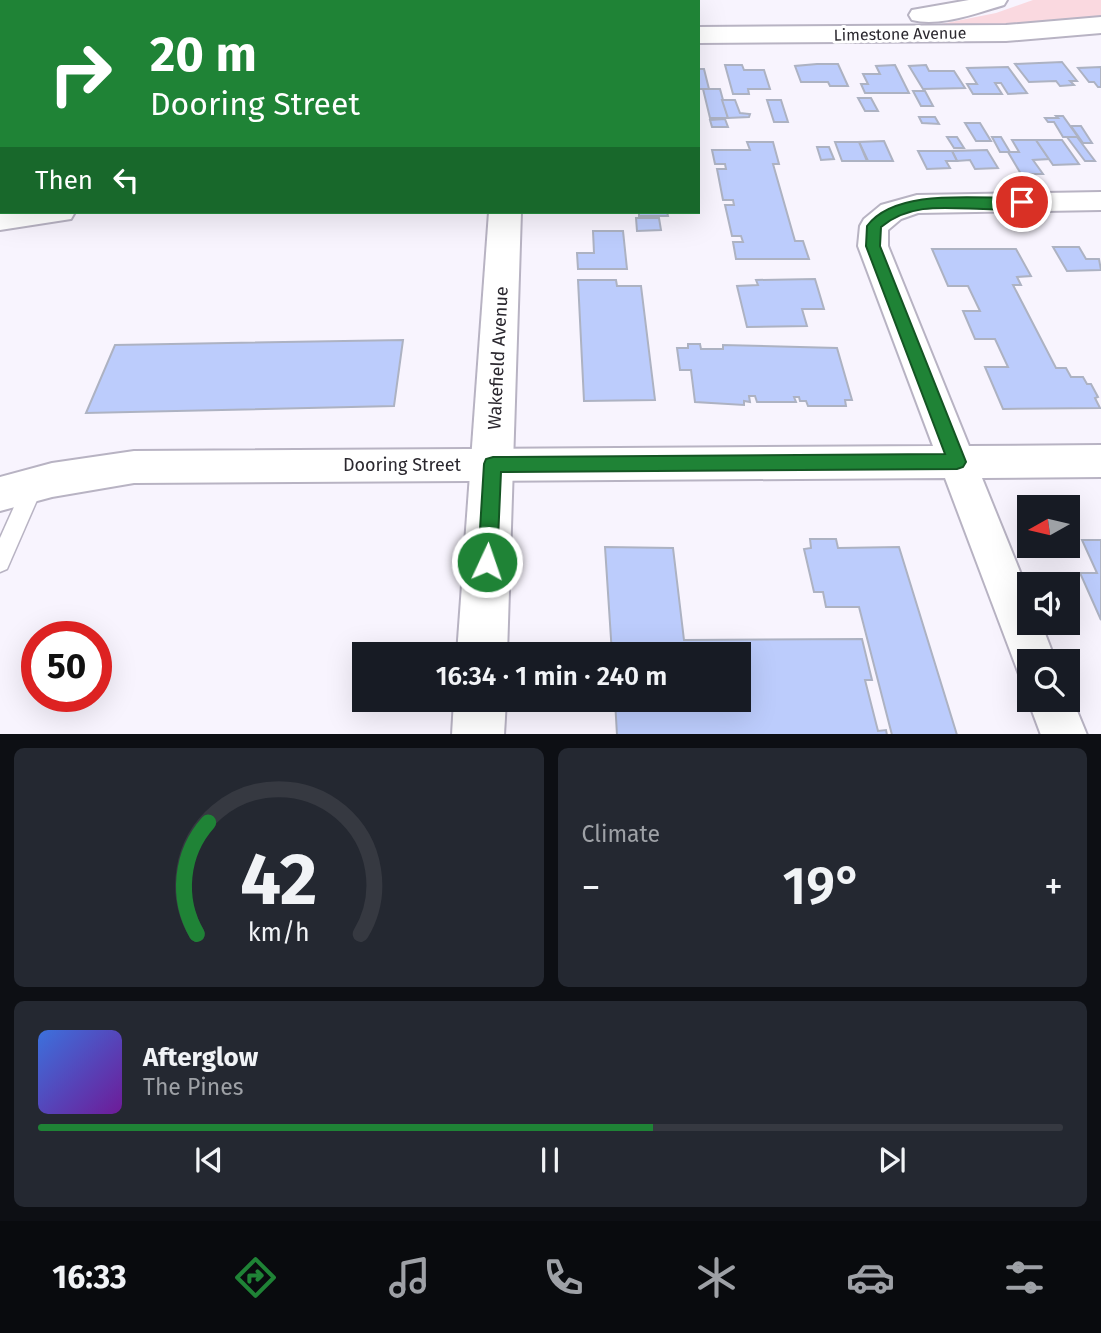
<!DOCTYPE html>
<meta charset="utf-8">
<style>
:root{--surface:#171b24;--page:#242831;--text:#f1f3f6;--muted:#9ea1a6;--line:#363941;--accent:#1f8336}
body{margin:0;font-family:"Fira Sans",sans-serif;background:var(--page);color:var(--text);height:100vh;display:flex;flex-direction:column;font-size:26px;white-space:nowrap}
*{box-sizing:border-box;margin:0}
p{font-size:23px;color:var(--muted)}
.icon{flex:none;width:38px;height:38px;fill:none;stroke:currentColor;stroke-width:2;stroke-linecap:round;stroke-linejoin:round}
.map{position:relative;height:734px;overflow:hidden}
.side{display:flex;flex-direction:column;gap:14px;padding:14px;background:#0d0f14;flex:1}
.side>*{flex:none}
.guide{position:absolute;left:0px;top:0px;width:700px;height:214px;box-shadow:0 7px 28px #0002;background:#1f8336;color:#fff;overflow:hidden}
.needle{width:46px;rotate:262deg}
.controls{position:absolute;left:1017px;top:495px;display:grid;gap:14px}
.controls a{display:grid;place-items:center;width:63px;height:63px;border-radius:0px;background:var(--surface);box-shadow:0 7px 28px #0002;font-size:35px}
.speed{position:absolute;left:21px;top:621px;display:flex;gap:14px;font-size:35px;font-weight:700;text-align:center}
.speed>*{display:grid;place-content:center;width:91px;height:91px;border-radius:50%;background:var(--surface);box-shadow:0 7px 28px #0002;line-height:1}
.speed .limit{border:10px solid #d22;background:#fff;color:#111}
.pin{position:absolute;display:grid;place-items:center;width:60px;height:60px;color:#fff;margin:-30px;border:4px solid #fff;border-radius:50%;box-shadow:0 2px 7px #0007}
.me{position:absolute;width:77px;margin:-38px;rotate:3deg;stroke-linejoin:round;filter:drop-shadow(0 0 5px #0008)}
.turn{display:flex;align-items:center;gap:24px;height:147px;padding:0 35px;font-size:32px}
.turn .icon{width:91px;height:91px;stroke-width:2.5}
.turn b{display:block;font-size:49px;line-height:60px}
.then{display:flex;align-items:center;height:66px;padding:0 35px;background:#0003;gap:14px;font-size:26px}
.big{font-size:52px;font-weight:600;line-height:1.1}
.side .widget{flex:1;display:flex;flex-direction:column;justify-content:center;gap:10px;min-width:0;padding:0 24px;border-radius:10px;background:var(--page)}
.side .dial{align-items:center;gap:0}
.dial svg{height:182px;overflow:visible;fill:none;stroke:var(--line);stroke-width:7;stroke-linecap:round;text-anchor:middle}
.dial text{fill:var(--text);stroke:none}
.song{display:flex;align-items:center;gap:21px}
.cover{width:84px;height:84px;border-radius:10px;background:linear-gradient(135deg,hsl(220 70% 55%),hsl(280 70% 35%))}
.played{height:7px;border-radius:4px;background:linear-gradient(90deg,var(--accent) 60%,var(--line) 60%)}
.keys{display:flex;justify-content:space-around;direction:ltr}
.heat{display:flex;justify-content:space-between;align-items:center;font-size:38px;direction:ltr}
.side .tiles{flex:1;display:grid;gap:14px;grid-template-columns:1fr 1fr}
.widget:last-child{grid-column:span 2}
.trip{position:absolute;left:352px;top:642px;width:399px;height:70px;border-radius:0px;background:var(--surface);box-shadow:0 7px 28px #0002;font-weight:600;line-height:70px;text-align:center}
.tab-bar{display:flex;height:112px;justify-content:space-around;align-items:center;background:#090b0e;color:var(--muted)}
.tab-bar .icon{width:49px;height:49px}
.tab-bar .selected{color:var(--accent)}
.tab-bar b{font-size:32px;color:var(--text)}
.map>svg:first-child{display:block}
</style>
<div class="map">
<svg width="1101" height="735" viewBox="0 0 1101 735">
<rect width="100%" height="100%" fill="#f8f4fe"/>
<!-- green -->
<g fill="#fad9e0">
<polygon points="139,0 457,0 138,2"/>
<polygon points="1033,0 1101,0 1101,20 929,29 936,25 996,13"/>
</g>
<!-- building -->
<g fill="#bcccfc" stroke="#adb2c2" stroke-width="2">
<polygon points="1062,62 1077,81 1070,81 1074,85 1060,86 1056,81 1029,82 1015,64"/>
<polygon points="817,64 838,64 848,86 830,86 828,82 801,82 795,66"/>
<polygon points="725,65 742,65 744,70 764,70 770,89 748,89 749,94 733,94"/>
<polygon points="895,65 909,93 865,93 861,84 868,84 863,74 880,74 876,66"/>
<polygon points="926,65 929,71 954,71 965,88 923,89 909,66"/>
<polygon points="1008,67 1027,93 1008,94 1001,83 995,83 1002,94 973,94 967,84 977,84 967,68"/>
<polygon points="1101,67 1101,87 1098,87 1094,82 1089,82 1078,68"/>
<polygon points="698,69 704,69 709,89 698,89"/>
<polygon points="703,89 720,89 728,118 710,118"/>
<polygon points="913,91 925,91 933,106 921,106"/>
<polygon points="858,98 871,98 878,111 865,111"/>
<polygon points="722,100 735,100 740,113 750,114 749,117 728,118"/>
<polygon points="767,100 781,100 788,122 774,122"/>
<polygon points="1056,116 1063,116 1078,137 1063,137 1054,122 1048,122 1045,118 1058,118"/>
<polygon points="919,117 935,117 939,124 922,123"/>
<polygon points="725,119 728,127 712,127 710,120"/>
<polygon points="965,123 980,123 991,141 976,141"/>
<polygon points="1071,126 1081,126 1092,143 1083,143"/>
<polygon points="947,137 957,137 964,148 954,148"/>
<polygon points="992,137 1001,137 1010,152 1000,152"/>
<polygon points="1067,137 1077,137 1095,161 1085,161"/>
<polygon points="1012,140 1036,140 1049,159 1033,160 1043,174 1021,174 1008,152 1019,152"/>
<polygon points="1036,140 1062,140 1079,164 1053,165"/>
<polygon points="884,141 893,161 868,161 859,142"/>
<polygon points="747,142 773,142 779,164 773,164 795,241 803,241 809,259 736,259 733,242 743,242 741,236 732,236 725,205 734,205 733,200 723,200 717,169 726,169 725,164 715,164 712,150 750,150"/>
<polygon points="835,142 859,142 867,161 842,161"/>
<polygon points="817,147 829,147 834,159 821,160"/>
<polygon points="987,150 998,168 975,169 970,160 957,161 952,151"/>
<polygon points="918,151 952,151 957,161 946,161 950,168 927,169"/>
<polygon points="639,212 667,212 668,216 639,216"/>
<polygon points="636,218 659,218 661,230 637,231"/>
<polygon points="593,231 623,231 627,269 578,269 577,253 594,253"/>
<polygon points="1053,247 1079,247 1086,259 1099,259 1101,270 1067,271"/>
<polygon points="932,249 1016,249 1031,276 1017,277 1021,285 1013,285 1056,368 1066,368 1071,377 1083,377 1087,384 1091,384 1098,397 1095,398 1100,408 1003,409 985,367 1008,367 995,339 975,339 963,311 980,311 968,286 948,286"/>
<polygon points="815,279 824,309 802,309 807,326 747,327 737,286 758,285 756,280"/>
<polygon points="578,280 616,280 617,286 641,286 655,400 584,401"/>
<polygon points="403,340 394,406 86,413 115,345"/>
<polygon points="688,344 700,344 701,349 723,349 723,345 837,348 852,400 845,400 846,406 808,406 806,401 800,401 799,397 794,397 796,402 757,402 755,396 749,396 750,402 744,401 744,405 695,402 691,370 680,370 677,348 688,348"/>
<polygon points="810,539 836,539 838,548 899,547 957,735 892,735 859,607 826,607 823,592 814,592 804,549 811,548"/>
<polygon points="1082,540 1101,540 1101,620 1080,573 1097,573"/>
<polygon points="605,547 673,548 684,640 862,639 872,680 865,680 878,731 886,730 887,735 617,735 615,700 738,700 738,654 612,654"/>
</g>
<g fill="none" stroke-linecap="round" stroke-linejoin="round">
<defs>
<polygon id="lane" points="34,475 41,478 44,484 7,569 0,572 0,538 27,478"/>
<g id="street">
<rect x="490" y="0" width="20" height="2"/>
<polygon points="1101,192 1101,210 918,213 901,219 888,230 888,246 969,446 1101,445 1101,477 982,478 1029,594 1029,623 1041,623 1056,662 1029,662 1029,681 1020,677 945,478 134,483 52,497 0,511 0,477 52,463 134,451 933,446 858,246 860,226 864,219 881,205 917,195"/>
<polygon points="0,210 2,212 75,212 71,219 0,230"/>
<polygon points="1068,689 1087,735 1041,735 1028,700 1029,697 1029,700 1068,700"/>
</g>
<g id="secondary">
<path d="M 969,0 L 1007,0 L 1004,5 C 977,13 940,27 912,20 L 909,15 L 912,10 Z"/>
<polygon points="1101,17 1101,33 1006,41 698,43 698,27 1006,25"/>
<rect x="0" y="22" width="2" height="16"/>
<polygon points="489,212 521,212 507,654 457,654"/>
<polygon points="454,700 506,700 504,735 452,735"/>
</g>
</defs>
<!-- lane casing -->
<use href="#lane" stroke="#b8b3c3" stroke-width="3"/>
<!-- street casing -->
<use href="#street" stroke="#b8b3c3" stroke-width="4"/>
<!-- secondary casing -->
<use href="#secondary" stroke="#b8b3c3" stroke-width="4"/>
<!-- lane -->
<use href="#lane" fill="#fff" fill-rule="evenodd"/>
<!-- street -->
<use href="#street" fill="#fff" fill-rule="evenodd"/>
<!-- secondary -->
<use href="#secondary" fill="#fff" fill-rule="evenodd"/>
</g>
<!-- route -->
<path fill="#1f8336" stroke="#145523" stroke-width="2" d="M 1022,198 L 1027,199 L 1027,206 C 978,218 923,192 881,227 L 880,246 L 966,462 L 963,467 L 957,469 L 501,472 L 497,562 L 494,568 L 487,571 L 481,568 L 478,562 L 484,464 L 486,459 L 493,457 L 945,454 L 866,246 L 867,226 C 896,187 979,199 1022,198 Z"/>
<g text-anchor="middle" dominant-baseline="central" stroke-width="6" stroke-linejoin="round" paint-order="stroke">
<!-- far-street labels -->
<g font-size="16" fill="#2b282f" stroke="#fff">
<text transform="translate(900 34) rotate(-1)">Limestone Avenue</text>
</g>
<!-- street labels -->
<g font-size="18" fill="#2b282f" stroke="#fff">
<text transform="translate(498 358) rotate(-87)">Wakefield Avenue</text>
<text x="402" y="465">Dooring Street</text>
</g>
</g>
</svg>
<div class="controls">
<a><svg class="needle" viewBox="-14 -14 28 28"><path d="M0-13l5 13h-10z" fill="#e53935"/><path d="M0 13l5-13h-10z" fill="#9ea1a6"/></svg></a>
<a><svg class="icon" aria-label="sound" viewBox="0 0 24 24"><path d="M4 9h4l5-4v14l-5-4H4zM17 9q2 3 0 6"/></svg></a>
<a><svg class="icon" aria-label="search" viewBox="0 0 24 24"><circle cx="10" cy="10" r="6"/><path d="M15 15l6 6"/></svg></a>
</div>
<div class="speed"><div class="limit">50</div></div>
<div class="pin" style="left:1022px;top:202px;background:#d93025"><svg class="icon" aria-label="arrive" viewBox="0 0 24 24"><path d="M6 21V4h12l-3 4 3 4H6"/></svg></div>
<svg class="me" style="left:487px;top:562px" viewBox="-20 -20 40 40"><circle r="17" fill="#1f8336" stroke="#fff" stroke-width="3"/><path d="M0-11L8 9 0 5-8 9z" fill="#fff"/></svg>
<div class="trip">16:34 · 1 min · 240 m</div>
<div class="guide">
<div class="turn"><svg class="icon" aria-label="right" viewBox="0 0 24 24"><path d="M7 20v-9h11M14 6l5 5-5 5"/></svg><div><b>20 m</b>Dooring Street</div></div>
<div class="then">Then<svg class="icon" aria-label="left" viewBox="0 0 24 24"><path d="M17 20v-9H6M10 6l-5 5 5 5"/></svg></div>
</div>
</div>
<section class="side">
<div class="tiles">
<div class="widget dial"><svg viewBox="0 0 100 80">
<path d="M14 69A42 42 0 1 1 86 69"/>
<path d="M14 69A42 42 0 0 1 19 20" stroke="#1f8336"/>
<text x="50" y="56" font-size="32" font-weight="700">42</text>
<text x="50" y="72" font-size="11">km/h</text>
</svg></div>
<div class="widget"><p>Climate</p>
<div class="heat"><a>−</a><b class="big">19°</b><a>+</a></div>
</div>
<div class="widget">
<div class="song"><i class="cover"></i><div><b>Afterglow</b><p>The Pines</p></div></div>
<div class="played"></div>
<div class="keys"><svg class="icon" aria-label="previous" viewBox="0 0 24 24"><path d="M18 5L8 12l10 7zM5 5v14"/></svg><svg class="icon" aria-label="pause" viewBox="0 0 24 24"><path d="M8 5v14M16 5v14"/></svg><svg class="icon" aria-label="next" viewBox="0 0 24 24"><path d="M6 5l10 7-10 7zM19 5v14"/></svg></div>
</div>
</div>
</section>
<nav class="tab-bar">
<b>16:33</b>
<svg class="icon selected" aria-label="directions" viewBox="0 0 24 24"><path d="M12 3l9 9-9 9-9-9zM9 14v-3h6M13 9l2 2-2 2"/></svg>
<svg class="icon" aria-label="music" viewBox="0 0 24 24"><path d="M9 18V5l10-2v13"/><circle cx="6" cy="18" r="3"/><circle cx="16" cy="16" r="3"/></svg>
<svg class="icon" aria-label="phone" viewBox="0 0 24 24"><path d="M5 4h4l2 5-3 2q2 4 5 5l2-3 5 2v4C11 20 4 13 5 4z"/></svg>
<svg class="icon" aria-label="climate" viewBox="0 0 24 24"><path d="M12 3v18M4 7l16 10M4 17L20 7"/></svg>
<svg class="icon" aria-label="car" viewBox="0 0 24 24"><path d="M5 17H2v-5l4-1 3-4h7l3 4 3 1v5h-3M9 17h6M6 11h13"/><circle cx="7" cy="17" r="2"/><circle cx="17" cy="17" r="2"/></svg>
<svg class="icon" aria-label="filters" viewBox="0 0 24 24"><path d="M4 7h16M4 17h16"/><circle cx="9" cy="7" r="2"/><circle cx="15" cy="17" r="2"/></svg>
</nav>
